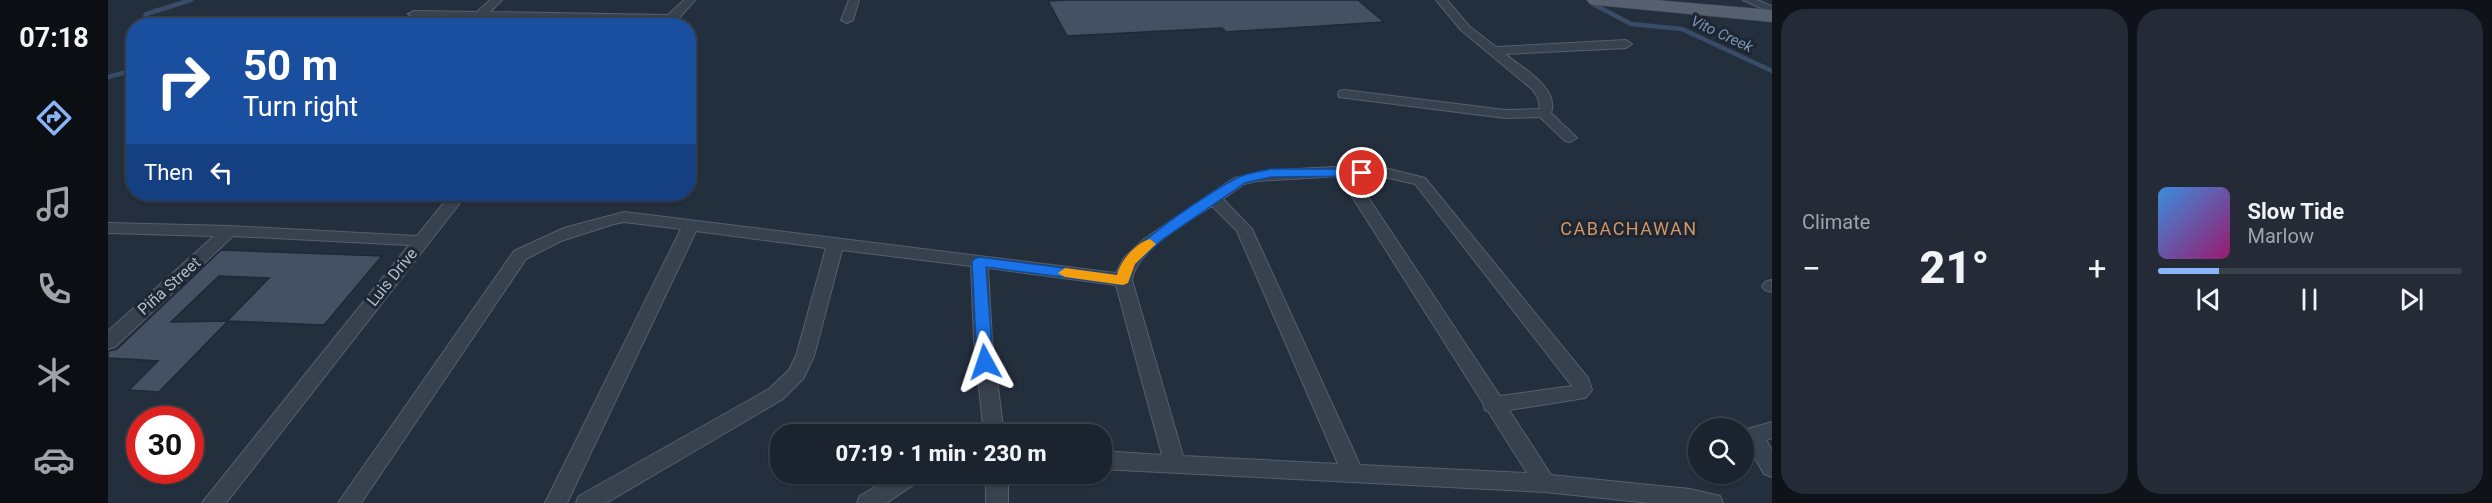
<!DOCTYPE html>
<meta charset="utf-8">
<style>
:root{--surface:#1b232e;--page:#242b36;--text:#f1f3f6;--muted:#a0a4aa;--line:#39404a;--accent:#8ab4f8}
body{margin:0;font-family:Roboto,sans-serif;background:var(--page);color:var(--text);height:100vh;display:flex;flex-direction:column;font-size:22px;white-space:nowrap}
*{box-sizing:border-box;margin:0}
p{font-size:20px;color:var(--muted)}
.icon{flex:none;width:33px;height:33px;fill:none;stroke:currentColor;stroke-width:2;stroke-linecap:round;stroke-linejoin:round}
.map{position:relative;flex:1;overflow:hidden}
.drawer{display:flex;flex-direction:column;gap:9px;padding:9px;background:#0f1319;width:720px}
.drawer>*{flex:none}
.banner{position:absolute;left:18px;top:18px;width:570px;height:183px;border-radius:24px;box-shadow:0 2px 4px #0004,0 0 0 2px var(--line);background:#1a4fa0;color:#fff;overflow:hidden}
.fabs{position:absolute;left:1580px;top:418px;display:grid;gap:12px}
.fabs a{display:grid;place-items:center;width:66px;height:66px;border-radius:50%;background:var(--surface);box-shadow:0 2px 4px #0004,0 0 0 2px var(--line);font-size:30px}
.speed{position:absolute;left:18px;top:406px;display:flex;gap:12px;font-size:30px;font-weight:700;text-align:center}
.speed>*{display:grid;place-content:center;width:78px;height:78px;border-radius:50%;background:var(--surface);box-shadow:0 2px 4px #0004,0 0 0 2px var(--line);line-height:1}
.speed .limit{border:9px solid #d22;background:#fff;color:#111}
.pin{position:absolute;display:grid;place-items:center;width:51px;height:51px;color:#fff;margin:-26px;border:3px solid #fff;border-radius:50%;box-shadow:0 2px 6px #0007}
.me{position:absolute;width:66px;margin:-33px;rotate:355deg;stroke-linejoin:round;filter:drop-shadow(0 0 4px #0008)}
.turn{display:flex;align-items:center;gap:21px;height:126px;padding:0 18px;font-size:27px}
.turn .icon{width:78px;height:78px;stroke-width:2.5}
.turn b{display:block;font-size:42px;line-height:51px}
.then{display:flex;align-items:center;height:57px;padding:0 18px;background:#0003;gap:12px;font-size:22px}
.big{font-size:45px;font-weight:800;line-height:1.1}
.drawer .card{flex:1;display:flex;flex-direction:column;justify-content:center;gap:9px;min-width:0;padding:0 21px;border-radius:24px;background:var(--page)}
.song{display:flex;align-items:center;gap:18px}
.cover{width:72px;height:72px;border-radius:9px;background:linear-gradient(135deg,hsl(210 70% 55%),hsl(320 70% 35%))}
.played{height:6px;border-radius:3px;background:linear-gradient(90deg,var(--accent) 20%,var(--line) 20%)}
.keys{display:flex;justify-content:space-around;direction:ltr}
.heat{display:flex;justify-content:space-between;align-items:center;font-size:33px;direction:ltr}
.drawer .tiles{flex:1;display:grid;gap:9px;grid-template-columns:repeat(2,1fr)}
.trip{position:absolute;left:662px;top:424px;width:342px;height:60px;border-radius:24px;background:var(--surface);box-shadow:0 2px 4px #0004,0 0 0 2px var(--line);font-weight:800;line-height:60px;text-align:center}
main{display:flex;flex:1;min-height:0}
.tabs{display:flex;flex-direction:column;width:108px;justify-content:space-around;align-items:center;background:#0b0e12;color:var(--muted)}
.tabs .icon{width:42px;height:42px}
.tabs .selected{color:var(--accent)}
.tabs b{font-size:27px;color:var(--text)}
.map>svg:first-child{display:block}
</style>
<main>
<nav class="tabs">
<b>07:18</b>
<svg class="icon selected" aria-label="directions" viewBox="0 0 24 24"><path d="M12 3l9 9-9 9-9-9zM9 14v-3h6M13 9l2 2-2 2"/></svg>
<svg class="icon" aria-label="music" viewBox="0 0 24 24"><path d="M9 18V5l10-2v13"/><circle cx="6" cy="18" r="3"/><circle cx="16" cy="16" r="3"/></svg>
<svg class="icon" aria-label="phone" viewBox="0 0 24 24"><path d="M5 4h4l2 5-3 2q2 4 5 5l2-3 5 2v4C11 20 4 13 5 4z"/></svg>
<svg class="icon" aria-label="climate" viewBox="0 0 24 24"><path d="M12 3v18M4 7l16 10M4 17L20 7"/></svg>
<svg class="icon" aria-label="car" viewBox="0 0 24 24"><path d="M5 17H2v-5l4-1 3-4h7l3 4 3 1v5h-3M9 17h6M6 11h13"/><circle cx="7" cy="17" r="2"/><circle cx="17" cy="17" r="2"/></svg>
</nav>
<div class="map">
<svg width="1664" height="503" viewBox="0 0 1664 503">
<rect width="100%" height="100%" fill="#242f3e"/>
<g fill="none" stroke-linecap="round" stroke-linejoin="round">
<!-- stream -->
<g stroke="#394c67" stroke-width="4.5">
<polyline points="1485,4 1523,24 1574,29 1664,71"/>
<polyline points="34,26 38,14 83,0"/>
<polyline points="0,77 26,70"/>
</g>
</g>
<!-- building -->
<g fill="#455162" stroke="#1f2835" stroke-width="1.5" fill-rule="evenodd">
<polygon points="959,0 1250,0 1276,22 1118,32 1114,28 959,36 940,1"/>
<path d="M 113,250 L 274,256 L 216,325 L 120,321 L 51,392 L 21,390 L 50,361 L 0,358 L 0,351 L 9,349 ZM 111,276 L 161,278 L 119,321 L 63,322 Z"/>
</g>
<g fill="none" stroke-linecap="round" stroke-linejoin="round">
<defs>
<g id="minor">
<polygon points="382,0 394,0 382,12 560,15 576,0 587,0 571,18 561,21 374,18 369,20 364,18 306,17 300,14 306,11 369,12"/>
<polygon points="741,0 751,0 745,20 739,23 733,20"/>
<path d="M 1328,0 L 1339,0 L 1361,26 L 1388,47 L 1518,40 L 1524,44 L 1518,48 L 1397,54 C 1413,67 1452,88 1443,113 L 1469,138 L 1462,142 L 1457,141 L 1432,117 L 1397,118 L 1231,97 L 1230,94 L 1231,91 L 1236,90 L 1397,110 L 1432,109 L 1430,98 L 1425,90 L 1353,30 Z"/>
<polygon points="1635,0 1649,0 1664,6 1664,13"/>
<path d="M 1226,167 L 1281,169 L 1317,178 L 1480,378 L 1484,390 L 1477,398 L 1401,410 L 1443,475 L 1582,489 L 1612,496 L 1615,503 L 1542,503 L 1437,492 L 993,469 L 993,451 L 1054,455 L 1008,285 L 880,268 L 884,340 L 896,435 L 876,435 L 866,340 L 863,266 L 734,250 L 706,356 L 695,379 L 675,399 L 498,503 L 468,503 L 471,496 L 661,389 L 681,370 L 688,356 L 718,248 L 588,231 L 459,503 L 437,503 L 573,229 L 516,222 L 506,224 L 453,241 L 418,259 L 253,503 L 230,503 L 406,251 L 456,228 L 516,212 L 1008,273 L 1016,258 L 1036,239 L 1126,178 L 1170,170 ZM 1231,176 L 1375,403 L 1377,410 L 1380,411 L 1419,473 L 1252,465 L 1144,229 L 1115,199 L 1136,184 L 1149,181 ZM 1246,176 L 1281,178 L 1307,184 L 1464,386 L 1392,396 ZM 1104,206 L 1129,231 L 1230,464 L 1075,456 L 1024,280 C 1028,250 1080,222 1104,206 Z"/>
<polygon points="343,194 359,194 118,503 94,503 301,245 125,236 7,347 0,349 0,331 106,236 0,233 0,223 121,226 309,236"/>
<polygon points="1663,280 1664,292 1657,290 1654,286 1657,282"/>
<polygon points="1664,422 1664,438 1658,440 1664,450 1664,477 1656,474 1636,439 1639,429"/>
<polygon points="788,474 816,474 813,480 778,503 749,503 752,496"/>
<rect x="878" y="474" width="22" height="29"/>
</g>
<polygon id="primary" points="1479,0 1547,0 1664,10 1664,22 1488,5 1482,4"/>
</defs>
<!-- minor casing -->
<use href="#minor" stroke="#565f6c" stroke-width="2"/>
<!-- primary casing -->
<use href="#primary" stroke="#414a57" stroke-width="1"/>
<!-- minor -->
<use href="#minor" fill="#38414e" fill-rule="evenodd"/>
<!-- primary -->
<use href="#primary" fill="#56606e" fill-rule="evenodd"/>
</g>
<!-- route -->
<path fill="#1a73e8" stroke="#114b97" stroke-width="1.5" d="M 1163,169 L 1254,169 L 1260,173 L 1254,176 L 1163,177 L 1137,183 L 1055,239 L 1027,264 L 1023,271 L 1022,280 L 1015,285 L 878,267 L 885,362 L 883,366 L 872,366 L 869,362 L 864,262 L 866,259 L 871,257 L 1009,275 C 1014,249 1102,192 1127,179 C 1137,173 1151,172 1163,169 Z"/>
<!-- slow -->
<path fill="#f59e0b" d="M 1042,239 L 1048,244 L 1027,264 L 1020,283 L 1015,285 L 957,277 L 950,273 L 957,268 L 1009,275 C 1012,261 1028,243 1042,239 Z"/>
<g text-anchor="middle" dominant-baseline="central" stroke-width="6" stroke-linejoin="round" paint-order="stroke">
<!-- far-water labels -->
<g font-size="15" font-style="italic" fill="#7c92b1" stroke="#1d2633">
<text transform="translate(1614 34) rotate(25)">Vito Creek</text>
</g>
<!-- street labels -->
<g font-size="16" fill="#b4bcc9" stroke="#1d2633">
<text transform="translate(284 277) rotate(-51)">Luis Drive</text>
<text transform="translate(61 286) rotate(-42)">Piña Street</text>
</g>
<!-- neighbourhood labels -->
<g font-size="18" letter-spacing="1.5" fill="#d59563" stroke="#1d2633">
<text x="1521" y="228">CABACHAWAN</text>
</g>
</g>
</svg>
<div class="fabs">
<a><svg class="icon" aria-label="search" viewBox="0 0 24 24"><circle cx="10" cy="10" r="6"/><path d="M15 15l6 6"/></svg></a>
</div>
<div class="speed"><div class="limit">30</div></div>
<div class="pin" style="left:1254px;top:173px;background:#d93025"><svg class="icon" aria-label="arrive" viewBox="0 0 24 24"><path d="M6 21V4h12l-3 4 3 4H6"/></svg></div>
<svg class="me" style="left:877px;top:362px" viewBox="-20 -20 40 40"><path d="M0-17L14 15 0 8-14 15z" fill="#1a73e8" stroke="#fff" stroke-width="4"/></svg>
<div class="trip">07:19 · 1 min · 230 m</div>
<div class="banner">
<div class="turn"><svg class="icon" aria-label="right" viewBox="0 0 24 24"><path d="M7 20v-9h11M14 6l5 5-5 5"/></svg><div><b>50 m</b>Turn right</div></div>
<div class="then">Then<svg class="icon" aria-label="left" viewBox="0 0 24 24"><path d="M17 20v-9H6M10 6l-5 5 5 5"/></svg></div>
</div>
</div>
<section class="drawer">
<div class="tiles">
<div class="card"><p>Climate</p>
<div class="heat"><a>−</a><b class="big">21°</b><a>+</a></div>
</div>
<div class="card">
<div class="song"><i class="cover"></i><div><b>Slow Tide</b><p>Marlow</p></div></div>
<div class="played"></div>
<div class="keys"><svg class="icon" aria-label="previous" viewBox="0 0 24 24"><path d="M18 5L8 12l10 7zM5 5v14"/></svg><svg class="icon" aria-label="pause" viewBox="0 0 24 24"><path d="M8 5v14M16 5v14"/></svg><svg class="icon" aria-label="next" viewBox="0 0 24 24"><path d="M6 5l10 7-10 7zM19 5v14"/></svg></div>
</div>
</div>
</section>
</main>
